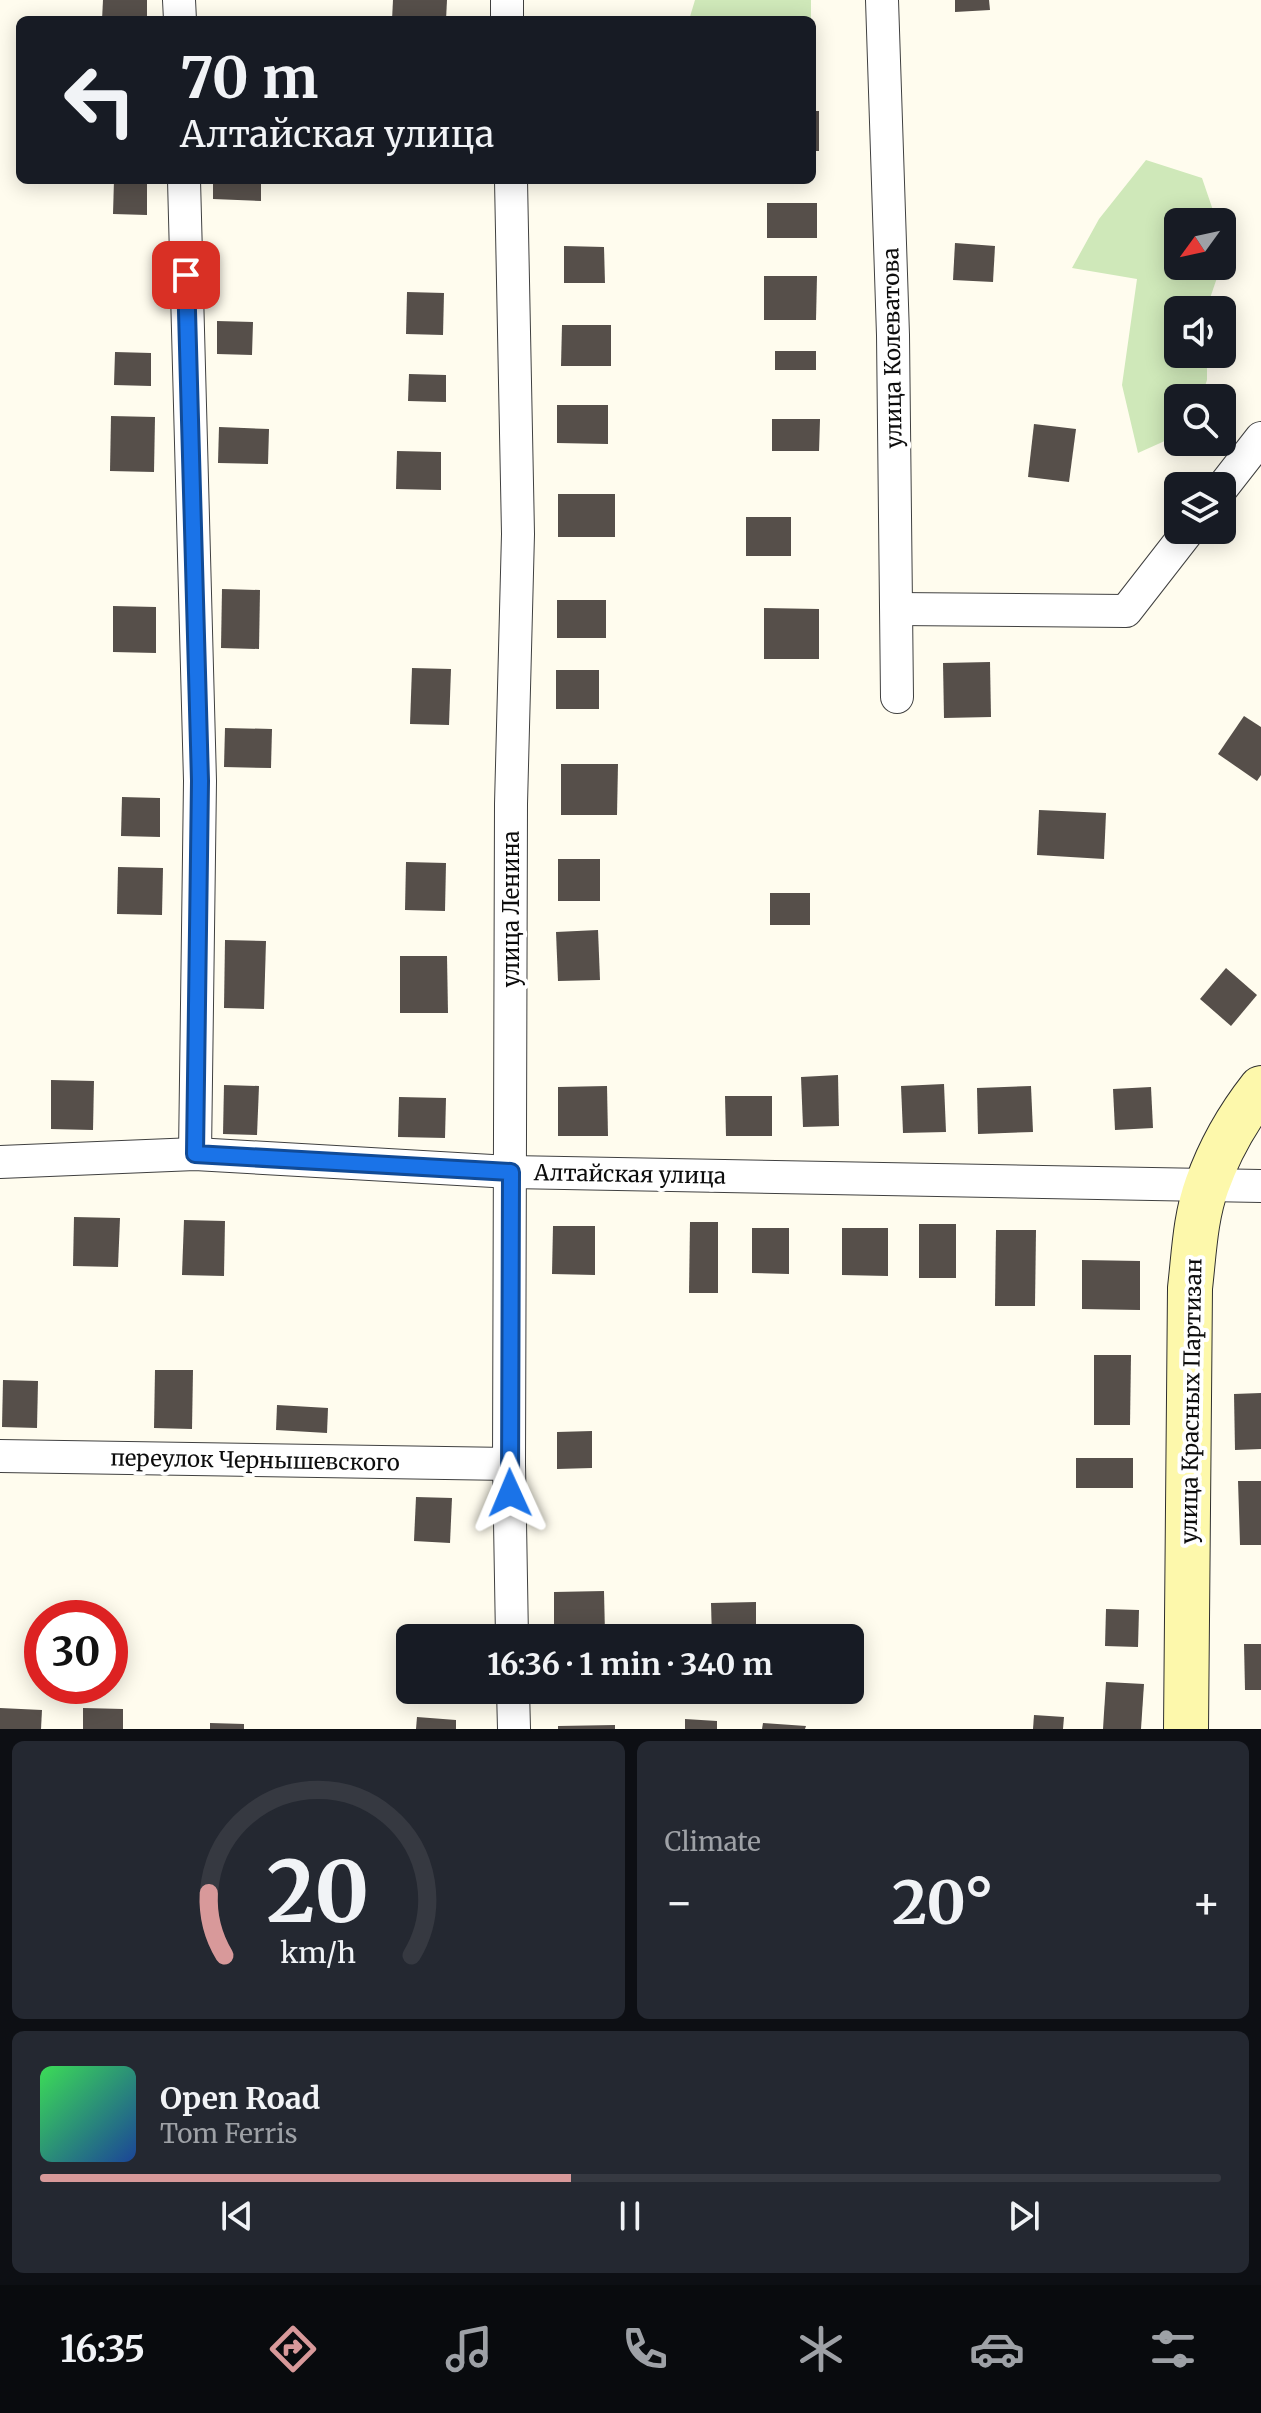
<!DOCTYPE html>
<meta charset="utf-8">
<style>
:root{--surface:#171b24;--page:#242831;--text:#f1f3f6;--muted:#9ea1a6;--line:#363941;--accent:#d8999a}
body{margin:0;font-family:Merriweather,serif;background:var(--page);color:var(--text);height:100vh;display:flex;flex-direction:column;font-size:30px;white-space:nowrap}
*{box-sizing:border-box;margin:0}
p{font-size:26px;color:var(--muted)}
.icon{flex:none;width:44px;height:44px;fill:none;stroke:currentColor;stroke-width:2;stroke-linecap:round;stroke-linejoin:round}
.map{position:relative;height:1729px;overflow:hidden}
.sheet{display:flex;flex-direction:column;gap:12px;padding:12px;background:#0d0f14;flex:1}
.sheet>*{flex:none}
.top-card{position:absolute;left:16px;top:16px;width:800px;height:168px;border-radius:12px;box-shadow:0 4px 20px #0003;background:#171b24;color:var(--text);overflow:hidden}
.needle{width:52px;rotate:237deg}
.fabs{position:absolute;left:1164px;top:208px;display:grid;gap:16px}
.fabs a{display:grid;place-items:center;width:72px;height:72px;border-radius:12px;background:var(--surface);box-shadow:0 4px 20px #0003;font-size:40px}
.speed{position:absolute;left:24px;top:1600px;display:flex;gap:16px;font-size:40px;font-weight:700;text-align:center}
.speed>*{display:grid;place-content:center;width:104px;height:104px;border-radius:50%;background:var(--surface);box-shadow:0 4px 20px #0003;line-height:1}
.speed .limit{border:12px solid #d22;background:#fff;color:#111}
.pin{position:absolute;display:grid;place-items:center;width:68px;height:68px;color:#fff;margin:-34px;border-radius:16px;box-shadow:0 4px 12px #0006}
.me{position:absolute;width:88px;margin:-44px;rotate:359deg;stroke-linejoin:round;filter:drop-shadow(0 0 6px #0008)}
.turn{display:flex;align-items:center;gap:28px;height:168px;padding:0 32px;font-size:36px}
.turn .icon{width:104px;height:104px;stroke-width:2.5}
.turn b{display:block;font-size:56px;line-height:68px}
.big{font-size:60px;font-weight:700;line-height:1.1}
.sheet .widget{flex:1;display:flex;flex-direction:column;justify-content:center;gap:12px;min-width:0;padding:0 28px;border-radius:12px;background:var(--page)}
.sheet .dial{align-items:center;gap:0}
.dial svg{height:208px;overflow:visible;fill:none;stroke:var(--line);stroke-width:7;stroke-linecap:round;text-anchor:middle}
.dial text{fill:var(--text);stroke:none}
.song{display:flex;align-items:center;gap:24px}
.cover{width:96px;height:96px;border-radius:12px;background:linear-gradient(135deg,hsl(130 70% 55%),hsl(220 70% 35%))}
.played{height:8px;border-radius:4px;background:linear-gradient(90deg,var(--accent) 45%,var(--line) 45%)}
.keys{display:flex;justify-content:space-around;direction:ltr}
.heat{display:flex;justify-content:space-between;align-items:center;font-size:44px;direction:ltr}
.sheet .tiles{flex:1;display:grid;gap:12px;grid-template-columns:1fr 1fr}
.widget:last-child{grid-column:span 2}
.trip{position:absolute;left:396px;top:1624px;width:468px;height:80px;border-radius:12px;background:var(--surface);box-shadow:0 4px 20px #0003;font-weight:700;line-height:80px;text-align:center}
.tabs{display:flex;height:128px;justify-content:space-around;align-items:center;background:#090b0e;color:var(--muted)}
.tabs .icon{width:56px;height:56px}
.tabs .selected{color:var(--accent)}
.tabs b{font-size:36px;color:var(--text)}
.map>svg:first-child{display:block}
</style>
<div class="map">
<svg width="1261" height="1729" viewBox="0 0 1261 1729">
<rect width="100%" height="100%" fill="#fffcee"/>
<!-- green -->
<g fill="#cfe8b9">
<polygon points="695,0 811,0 811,20 689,20"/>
<polygon points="1146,160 1202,178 1217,222 1178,222 1178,266 1221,266 1206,310 1178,310 1178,354 1207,354 1207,380 1201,398 1178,398 1178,435 1138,453 1122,385 1137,279 1072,268 1099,219"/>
</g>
<!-- building -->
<g fill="#564f4a">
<polygon points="103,0 147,0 147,20 102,20"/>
<polygon points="393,0 447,0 446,20 392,20"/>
<polygon points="955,0 989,0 990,10 955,12"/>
<rect x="812" y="111" width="7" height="40"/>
<polygon points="114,180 147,180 147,215 113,214"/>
<polygon points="213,180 261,180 261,201 213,199"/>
<rect x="767" y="203" width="50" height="35"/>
<polygon points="955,243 995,246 993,282 953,280"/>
<polygon points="564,246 604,247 605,283 564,283"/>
<polygon points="764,276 817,276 816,320 764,320"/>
<polygon points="407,292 444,293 443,335 406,334"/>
<polygon points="217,321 253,322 252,355 217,354"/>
<polygon points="562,325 611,325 611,366 561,366"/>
<rect x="775" y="351" width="41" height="19"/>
<polygon points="115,352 151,353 151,386 114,385"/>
<polygon points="409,374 446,375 446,402 408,401"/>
<polygon points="557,405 608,405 608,444 557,443"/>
<polygon points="111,416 155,417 154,472 110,471"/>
<polygon points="772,419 820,419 819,451 772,451"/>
<polygon points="1034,424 1076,429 1069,482 1028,477"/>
<polygon points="219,427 269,429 268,464 218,463"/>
<polygon points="397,451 441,452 441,490 396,489"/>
<rect x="558" y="494" width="57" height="43"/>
<rect x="746" y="517" width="45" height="39"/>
<polygon points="222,589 260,590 259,649 221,648"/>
<rect x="557" y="600" width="49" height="38"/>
<polygon points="113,606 156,607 156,653 113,652"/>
<polygon points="764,608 819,609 819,659 764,659"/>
<polygon points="990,662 991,717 944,718 943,663"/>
<polygon points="412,668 451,669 449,725 410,724"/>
<rect x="556" y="670" width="43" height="39"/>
<polygon points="1244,716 1261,727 1261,775 1257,781 1218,754"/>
<polygon points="225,728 272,729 271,768 224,767"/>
<polygon points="561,764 618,764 617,815 561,815"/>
<polygon points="122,797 160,798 160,837 121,836"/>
<polygon points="1039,810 1106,813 1104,859 1037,855"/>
<rect x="558" y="859" width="42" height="42"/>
<polygon points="406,862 446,863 445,911 405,910"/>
<polygon points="118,867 163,868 162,915 117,914"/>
<rect x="770" y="893" width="40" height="32"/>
<polygon points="598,930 600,980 558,981 556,932"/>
<polygon points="225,940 266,941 264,1009 224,1008"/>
<polygon points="400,956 447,956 448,1013 400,1013"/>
<polygon points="1226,968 1257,995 1231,1026 1200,999"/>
<polygon points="838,1075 839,1126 803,1127 801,1077"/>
<polygon points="51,1080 94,1081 93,1130 51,1129"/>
<polygon points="944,1084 946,1132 903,1133 901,1086"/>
<polygon points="224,1085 259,1086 257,1135 223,1134"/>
<polygon points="607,1086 608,1136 558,1136 558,1087"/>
<polygon points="1031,1086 1033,1132 978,1134 977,1088"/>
<polygon points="1151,1087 1153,1128 1115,1130 1113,1089"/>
<polygon points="725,1096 772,1096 772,1136 726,1136"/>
<polygon points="399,1097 446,1098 445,1138 398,1137"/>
<polygon points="74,1217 120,1218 118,1267 73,1266"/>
<polygon points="184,1220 225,1221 224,1276 182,1275"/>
<polygon points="690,1222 718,1222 718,1293 689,1293"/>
<rect x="919" y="1224" width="37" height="54"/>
<polygon points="553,1226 595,1226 595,1275 552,1274"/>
<polygon points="752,1228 789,1228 789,1274 752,1273"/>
<polygon points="842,1228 888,1228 888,1276 842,1275"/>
<polygon points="996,1230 1036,1230 1035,1306 995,1306"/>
<polygon points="1082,1260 1140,1261 1140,1310 1082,1309"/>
<polygon points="1094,1355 1131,1355 1130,1425 1094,1425"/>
<polygon points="155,1370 193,1370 192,1429 154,1428"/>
<polygon points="3,1380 38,1381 37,1428 2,1427"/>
<polygon points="1261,1393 1261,1449 1235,1450 1234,1394"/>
<polygon points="277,1405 328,1408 327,1433 276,1430"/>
<polygon points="592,1431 592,1468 557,1469 557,1432"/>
<rect x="1076" y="1458" width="57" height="30"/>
<polygon points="1238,1481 1261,1481 1261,1545 1240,1545"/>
<polygon points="416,1497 452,1498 450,1543 414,1541"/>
<polygon points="604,1591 605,1634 554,1634 554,1592"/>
<polygon points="756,1602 756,1638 712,1638 711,1603"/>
<polygon points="1106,1609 1139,1610 1138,1647 1105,1646"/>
<polygon points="1244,1644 1261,1644 1261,1690 1245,1690"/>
<polygon points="1106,1682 1144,1684 1141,1729 1103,1729"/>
<polygon points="0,1708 42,1710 41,1729 0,1729"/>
<polygon points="83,1708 123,1709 123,1729 83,1729"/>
<polygon points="1034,1715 1064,1717 1063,1729 1033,1729"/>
<polygon points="417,1717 456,1720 456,1729 416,1729"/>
<polygon points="685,1719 717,1721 717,1729 685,1729"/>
<polygon points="210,1723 244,1724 244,1729 210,1729"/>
<polygon points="763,1723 806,1726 805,1729 762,1729"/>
<polygon points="615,1725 615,1729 558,1729 558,1726"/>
</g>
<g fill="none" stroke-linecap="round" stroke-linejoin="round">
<defs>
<g id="street">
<polyline points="179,0 180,20"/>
<polyline points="507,0 507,20"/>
<polyline points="882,0 893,335 897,697"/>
<polyline points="184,180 200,781 195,1154"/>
<polyline points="511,180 518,534 511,804 509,1464 512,1638"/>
<polyline points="1222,488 1261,438"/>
<polyline points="897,609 1126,611 1189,530"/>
<polyline points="0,1162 195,1154 511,1172 1261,1186"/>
<polyline points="0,1456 509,1464"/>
<polyline points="513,1690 514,1729"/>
</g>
<path id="secondary" d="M 1186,1729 L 1190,1288 C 1194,1254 1195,1218 1207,1185 C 1219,1151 1239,1116 1261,1088"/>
</defs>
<!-- street casing -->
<use href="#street" stroke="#404040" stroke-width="34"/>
<!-- secondary casing -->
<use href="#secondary" stroke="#2f2f2f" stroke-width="46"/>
<!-- street -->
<use href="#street" stroke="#fff" stroke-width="32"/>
<!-- secondary -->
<use href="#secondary" stroke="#fdf8ab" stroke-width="44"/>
</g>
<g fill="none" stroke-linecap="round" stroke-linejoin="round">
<defs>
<polyline id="route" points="186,275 200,781 195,1154 511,1172 510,1493"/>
</defs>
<!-- route casing -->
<use href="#route" stroke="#114b97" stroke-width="20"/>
<!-- route -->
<use href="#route" stroke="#1a73e8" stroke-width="14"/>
</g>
<g text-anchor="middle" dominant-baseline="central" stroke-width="8" stroke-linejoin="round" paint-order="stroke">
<!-- street labels -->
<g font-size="22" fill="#0d0d0d" stroke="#fff">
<text transform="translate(892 348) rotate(-91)">улица Колеватова</text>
<text transform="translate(511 909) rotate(-90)">улица Ленина</text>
<text transform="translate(630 1174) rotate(1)">Алтайская улица</text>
<text transform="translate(1191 1401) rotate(-89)">улица Красных Партизан</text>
<text transform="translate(255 1460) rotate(1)">переулок Чернышевского</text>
</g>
</g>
</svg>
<div class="fabs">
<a><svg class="needle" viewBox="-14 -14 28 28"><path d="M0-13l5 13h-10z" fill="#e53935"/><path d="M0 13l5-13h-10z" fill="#9ea1a6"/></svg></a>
<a><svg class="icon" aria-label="sound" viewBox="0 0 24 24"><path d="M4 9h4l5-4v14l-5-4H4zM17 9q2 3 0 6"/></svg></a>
<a><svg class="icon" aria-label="search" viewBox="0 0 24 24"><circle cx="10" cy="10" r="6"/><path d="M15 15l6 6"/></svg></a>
<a><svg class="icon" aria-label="layers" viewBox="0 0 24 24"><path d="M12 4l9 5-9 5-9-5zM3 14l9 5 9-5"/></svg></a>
</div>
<div class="speed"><div class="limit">30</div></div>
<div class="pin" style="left:186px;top:275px;background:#d93025"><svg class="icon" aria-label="arrive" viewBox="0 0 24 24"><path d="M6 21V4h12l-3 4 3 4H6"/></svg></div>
<svg class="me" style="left:510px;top:1493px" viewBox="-20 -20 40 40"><path d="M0-17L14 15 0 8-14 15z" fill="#1a73e8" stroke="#fff" stroke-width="4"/></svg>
<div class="trip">16:36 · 1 min · 340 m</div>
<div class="top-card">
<div class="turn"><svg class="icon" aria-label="left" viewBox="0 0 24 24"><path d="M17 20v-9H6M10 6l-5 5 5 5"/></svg><div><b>70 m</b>Алтайская улица</div></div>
</div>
</div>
<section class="sheet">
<div class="tiles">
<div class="widget dial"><svg viewBox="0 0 100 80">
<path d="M14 69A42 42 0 1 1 86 69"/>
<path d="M14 69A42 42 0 0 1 8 45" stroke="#d8999a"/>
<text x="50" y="56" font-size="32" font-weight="700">20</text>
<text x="50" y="72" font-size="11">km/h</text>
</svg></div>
<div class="widget"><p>Climate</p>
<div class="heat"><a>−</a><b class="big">20°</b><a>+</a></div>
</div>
<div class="widget">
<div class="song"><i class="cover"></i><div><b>Open Road</b><p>Tom Ferris</p></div></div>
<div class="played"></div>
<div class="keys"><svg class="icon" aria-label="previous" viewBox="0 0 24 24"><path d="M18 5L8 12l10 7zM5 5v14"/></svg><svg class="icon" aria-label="pause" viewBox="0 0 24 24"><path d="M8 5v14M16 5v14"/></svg><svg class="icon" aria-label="next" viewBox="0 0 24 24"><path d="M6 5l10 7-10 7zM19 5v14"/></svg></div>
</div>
</div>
</section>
<nav class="tabs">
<b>16:35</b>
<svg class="icon selected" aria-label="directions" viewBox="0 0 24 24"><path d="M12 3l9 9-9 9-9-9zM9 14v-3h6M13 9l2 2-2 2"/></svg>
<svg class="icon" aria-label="music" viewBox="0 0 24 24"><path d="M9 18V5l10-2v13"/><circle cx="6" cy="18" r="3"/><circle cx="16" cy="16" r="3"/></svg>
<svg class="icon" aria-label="phone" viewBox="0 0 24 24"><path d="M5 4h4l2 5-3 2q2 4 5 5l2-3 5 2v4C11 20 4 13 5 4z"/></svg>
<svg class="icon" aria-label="climate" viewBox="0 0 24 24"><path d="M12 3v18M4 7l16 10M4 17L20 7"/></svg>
<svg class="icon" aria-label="car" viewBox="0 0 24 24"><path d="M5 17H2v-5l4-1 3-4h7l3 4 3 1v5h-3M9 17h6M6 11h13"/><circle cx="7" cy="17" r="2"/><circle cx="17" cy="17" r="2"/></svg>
<svg class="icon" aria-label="filters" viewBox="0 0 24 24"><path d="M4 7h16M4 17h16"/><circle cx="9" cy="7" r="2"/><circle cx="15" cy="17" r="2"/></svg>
</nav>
